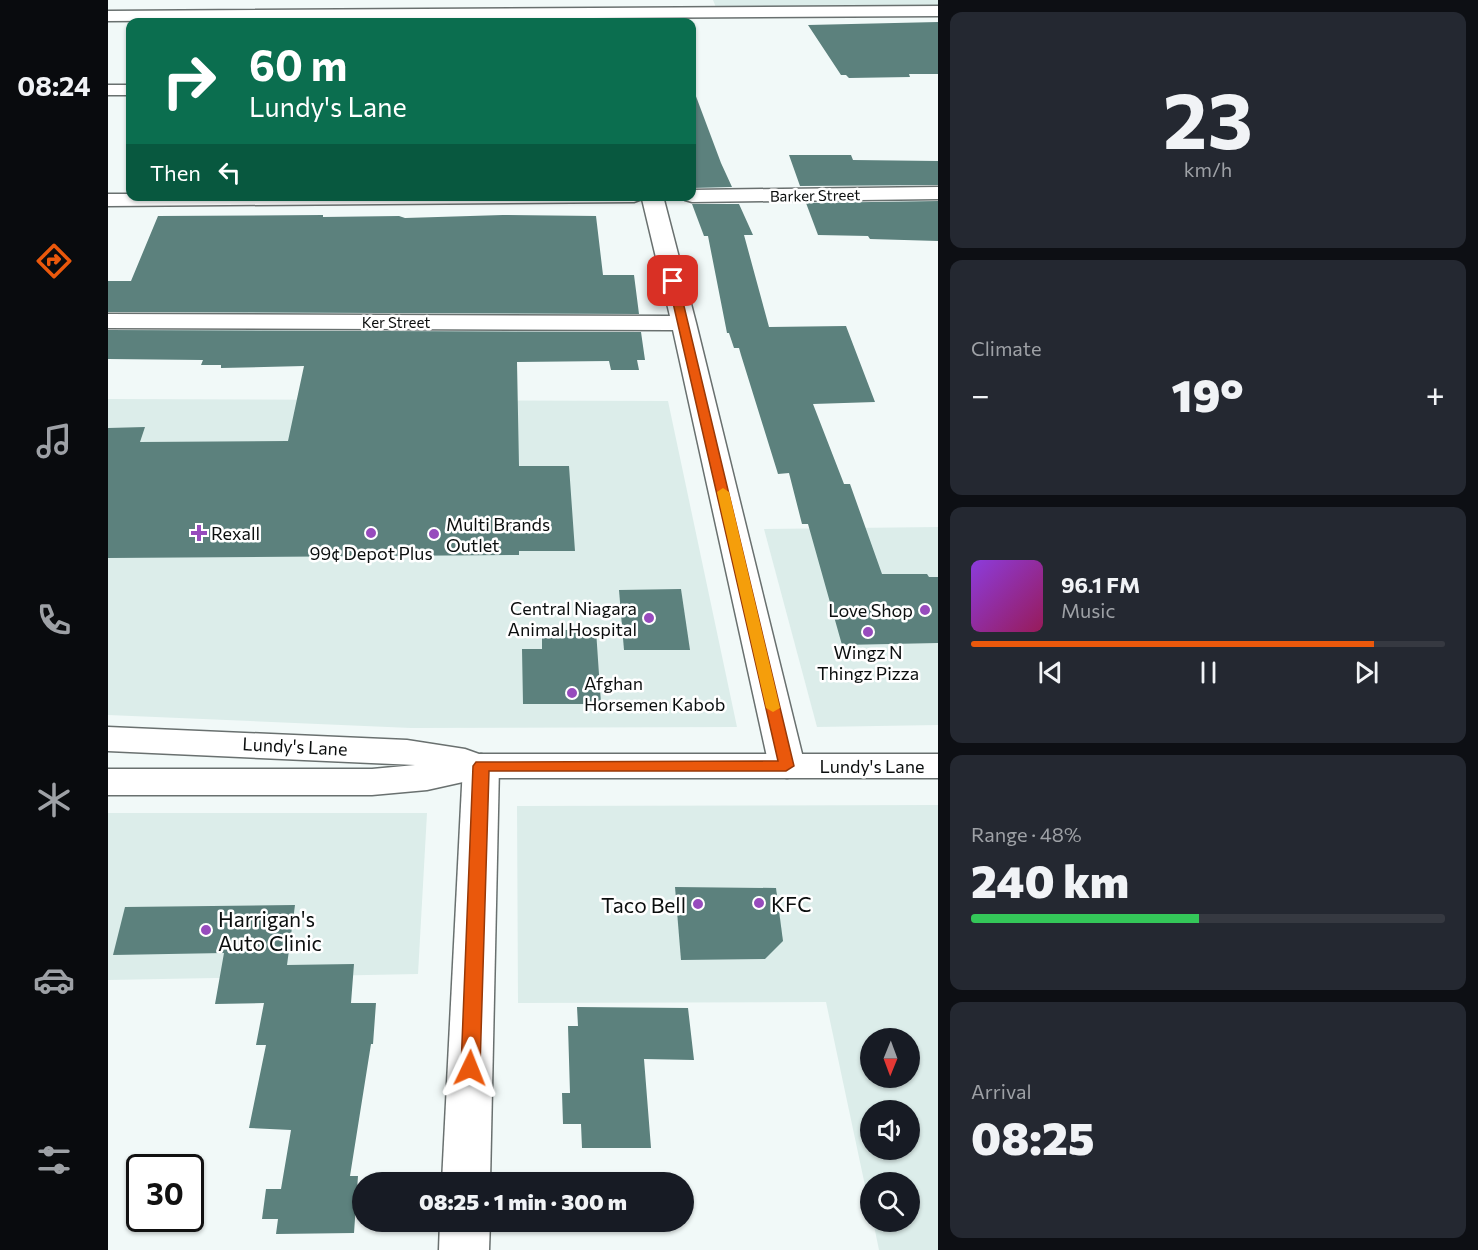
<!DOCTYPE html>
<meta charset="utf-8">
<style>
:root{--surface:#171b24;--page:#242831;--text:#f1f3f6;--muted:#9ea1a6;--line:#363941;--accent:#ea580c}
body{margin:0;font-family:Commissioner,sans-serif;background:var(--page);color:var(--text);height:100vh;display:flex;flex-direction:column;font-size:22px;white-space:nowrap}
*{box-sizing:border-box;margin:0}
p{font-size:20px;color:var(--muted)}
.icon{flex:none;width:33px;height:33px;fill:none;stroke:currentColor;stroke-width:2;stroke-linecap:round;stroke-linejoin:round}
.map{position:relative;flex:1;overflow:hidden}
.details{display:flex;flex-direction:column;gap:12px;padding:12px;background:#0d0f14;width:540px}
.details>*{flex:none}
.banner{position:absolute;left:18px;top:18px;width:570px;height:183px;border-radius:12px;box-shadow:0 2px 4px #0004;background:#0b6e4f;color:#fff;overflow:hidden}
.needle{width:39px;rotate:181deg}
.fabs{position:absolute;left:752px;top:1028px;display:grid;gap:12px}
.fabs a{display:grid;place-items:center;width:60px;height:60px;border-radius:50%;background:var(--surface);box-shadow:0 2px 4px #0004;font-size:30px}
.speed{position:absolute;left:18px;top:1154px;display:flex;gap:12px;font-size:30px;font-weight:700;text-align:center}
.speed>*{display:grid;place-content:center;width:78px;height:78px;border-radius:50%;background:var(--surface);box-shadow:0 2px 4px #0004;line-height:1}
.speed .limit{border:3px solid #111;border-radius:9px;background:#fff;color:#111}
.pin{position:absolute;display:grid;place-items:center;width:51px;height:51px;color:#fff;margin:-26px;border-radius:12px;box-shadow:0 3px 9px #0006}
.me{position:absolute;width:66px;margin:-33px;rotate:2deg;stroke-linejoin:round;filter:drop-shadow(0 0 4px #0008)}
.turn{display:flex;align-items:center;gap:21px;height:126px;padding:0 24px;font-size:27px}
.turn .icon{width:78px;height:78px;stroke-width:2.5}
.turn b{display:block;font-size:42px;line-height:51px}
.then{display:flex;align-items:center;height:57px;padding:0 24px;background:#0003;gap:12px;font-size:22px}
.big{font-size:45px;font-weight:800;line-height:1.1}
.details .card{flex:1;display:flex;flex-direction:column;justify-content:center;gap:9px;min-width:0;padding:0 21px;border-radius:12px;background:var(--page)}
.details .dial{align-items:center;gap:0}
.dial b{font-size:78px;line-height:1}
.song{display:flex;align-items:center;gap:18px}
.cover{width:72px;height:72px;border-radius:9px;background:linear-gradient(135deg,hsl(270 70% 55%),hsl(330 70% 35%))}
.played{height:6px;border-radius:3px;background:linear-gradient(90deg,var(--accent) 85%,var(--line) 85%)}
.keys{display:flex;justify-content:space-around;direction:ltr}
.heat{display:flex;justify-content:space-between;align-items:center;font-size:33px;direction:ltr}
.charge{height:9px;border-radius:4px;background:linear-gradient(90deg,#34c759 48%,var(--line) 0)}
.trip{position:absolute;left:244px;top:1172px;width:342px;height:60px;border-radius:30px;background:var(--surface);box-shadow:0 2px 4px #0004;font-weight:800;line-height:60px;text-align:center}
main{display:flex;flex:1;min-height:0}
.menu{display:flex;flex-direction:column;width:108px;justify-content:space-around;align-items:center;background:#090b0e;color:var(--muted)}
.menu .icon{width:42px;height:42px}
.menu .active{color:var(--accent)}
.menu b{font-size:27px;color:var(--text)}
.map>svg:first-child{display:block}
</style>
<main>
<nav class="menu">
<b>08:24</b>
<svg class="icon active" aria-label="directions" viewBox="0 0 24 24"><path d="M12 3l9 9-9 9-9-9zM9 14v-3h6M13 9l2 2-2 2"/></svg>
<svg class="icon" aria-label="music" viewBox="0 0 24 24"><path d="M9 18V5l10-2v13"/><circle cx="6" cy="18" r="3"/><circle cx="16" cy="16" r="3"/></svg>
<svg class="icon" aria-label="phone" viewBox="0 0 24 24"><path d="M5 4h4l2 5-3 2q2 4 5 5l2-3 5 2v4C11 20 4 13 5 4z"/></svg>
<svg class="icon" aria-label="climate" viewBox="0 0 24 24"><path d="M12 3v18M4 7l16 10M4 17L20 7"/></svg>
<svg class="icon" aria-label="car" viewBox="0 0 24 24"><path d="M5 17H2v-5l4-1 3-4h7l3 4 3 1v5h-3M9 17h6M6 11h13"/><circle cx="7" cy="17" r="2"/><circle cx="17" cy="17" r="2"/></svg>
<svg class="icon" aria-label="filters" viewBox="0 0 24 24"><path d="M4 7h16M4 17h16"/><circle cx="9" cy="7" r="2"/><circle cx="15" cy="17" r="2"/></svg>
</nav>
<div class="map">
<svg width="830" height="1250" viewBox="0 0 830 1250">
<rect width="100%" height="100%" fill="#f1f9f8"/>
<!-- built -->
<g fill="#dcedea" fill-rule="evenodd">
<polygon points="605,0 830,0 830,6 609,10"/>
<polygon points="0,399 560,401 629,727 303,728 0,715"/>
<polygon points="830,527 830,725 709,727 656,529"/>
<path d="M 830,805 L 830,1250 L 771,1250 L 765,1221 L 801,1221 L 801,1182 L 762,1182 L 762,1209 L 718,1002 L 410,1003 L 409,806 ZM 762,1038 L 801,1038 L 801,1077 L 762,1077 ZM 762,1110 L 801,1110 L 801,1149 L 762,1149 Z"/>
<polygon points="0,813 319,813 310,974 0,980"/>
</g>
<!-- building -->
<g fill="#5c817d">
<polygon points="830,22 830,74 801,74 802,77 741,78 738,75 733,75 700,25"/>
<polygon points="586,91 613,163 624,187 584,188 584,92"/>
<polygon points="681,155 743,155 745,160 830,161 830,185 692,186"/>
<polygon points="830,201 830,241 762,239 760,236 710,235 698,203"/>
<polygon points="584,204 631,204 645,235 636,235 661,327 738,326 767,402 705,404 736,484 742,484 774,574 819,574 821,577 830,577 830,643 734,645 700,524 694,524 681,473 670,474 633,355 631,348 626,348 621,333 619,333 600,236 596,236"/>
<polygon points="215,215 215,217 291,216 297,218 395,215 488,216 495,275 526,275 531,314 0,312 0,281 23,281 50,216"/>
<polygon points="0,330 533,332 537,360 529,360 531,370 503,370 501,361 409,362 411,466 461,466 467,551 411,551 411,555 0,558 0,428 37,427 32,442 180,441 196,366 113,368 113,365 93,365 95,360 0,359"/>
<polygon points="573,589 582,650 516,650 511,590"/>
<polygon points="434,630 488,630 493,704 415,704 414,649 434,649"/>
<polygon points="567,887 668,888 675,941 657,959 573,960"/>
<polygon points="187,905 179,965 246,964 243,1003 268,1003 265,1044 263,1044 242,1176 250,1176 246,1233 168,1234 170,1219 154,1219 158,1189 173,1189 183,1130 141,1128 158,1045 148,1045 156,1003 107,1004 116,953 5,955 17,907"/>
<polygon points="469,1007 580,1008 586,1060 536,1059 543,1148 474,1148 473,1124 455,1124 454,1093 462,1093 460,1026 470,1026"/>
</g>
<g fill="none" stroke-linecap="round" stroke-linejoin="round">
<defs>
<g id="minor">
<polygon points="830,6 830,16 0,21 0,11"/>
<rect x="0" y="85" width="22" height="10"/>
<polygon points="830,187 830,199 584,202 577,200 574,196 584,196 584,190"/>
<polygon points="0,194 22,194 22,196 555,196 588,323 697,766 692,775 679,778 666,775 661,766 565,330 0,328 0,314 562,316 534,199 526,202 0,206"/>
<polygon points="373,754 386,757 391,766 382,1182 334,1182 355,766 360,757"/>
<polygon points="332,1221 382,1221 381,1250 331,1250"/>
</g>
<polygon id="secondary" points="0,727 299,740 357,749 371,754 830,754 830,778 373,778 319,790 264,795 0,795 0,769 264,769 307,765 0,751"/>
</defs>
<!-- minor casing -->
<use href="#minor" stroke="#69706f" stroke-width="3"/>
<!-- secondary casing -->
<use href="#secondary" stroke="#69706f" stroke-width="3"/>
<!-- minor -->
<use href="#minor" fill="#fff" fill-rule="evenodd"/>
<!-- secondary -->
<use href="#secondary" fill="#fff" fill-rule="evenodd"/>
</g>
<!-- route -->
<polygon fill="#ea580c" stroke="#983908" stroke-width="1.5" points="565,278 570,281 686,766 678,771 381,771 372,1068 369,1073 362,1076 355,1073 353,1068 365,766 368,762 670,761 560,281"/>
<!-- slow -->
<polygon fill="#f59e0b" points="615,488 621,492 672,708 665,712 658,708 609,492"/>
<!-- markers -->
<g fill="#974bbd" stroke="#fff" stroke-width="2">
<path d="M88 524h6v6h6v6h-6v6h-6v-6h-6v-6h6z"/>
<circle cx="263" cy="533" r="6"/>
<circle cx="326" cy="534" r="6"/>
<circle cx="817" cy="610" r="6"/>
<circle cx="541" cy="618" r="6"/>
<circle cx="760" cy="632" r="6"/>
<circle cx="464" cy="693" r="6"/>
<circle cx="651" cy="903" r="6"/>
<circle cx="590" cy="904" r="6"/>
<circle cx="98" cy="930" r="6"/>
</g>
<g text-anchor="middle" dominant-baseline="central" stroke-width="5" stroke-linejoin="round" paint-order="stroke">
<!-- far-street labels -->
<g font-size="15" fill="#0b0e0e" stroke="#fff">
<text transform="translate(707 195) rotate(-1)">Barker Street</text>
<text x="288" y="322">Ker Street</text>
</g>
<!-- poi labels -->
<g font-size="18" fill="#0b0e0e" stroke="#fff" text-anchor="start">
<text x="338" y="524">Multi Brands<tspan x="338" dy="21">Outlet</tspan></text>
<text x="103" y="533">Rexall</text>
<text x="263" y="553" text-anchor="middle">99¢ Depot Plus</text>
<text x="529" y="608" text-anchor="end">Central Niagara<tspan x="529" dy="21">Animal Hospital</tspan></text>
<text x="805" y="610" text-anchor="end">Love Shop</text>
<text x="760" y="652" text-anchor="middle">Wingz N<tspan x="760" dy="21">Thingz Pizza</tspan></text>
<text x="476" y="683">Afghan<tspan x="476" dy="21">Horsemen Kabob</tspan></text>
</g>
<!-- street labels -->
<g font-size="18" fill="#0b0e0e" stroke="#fff">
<text transform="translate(187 746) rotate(3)">Lundy's Lane</text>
<text x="764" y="766">Lundy's Lane</text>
</g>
<!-- near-poi labels -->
<g font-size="21" fill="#0b0e0e" stroke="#fff" text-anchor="start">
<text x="663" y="903">KFC</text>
<text x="578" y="904" text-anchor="end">Taco Bell</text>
<text x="110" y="918">Harrigan's<tspan x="110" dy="24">Auto Clinic</tspan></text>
</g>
</g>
</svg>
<div class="fabs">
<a><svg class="needle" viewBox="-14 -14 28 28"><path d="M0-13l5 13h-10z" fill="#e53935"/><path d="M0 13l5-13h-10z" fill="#9ea1a6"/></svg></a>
<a><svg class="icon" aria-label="sound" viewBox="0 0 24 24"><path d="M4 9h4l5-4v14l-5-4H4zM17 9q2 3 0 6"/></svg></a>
<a><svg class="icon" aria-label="search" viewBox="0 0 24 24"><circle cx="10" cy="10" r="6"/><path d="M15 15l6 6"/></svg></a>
</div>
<div class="speed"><div class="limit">30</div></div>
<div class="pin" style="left:565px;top:281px;background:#d93025"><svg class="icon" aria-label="arrive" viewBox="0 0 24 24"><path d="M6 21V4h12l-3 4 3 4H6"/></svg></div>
<svg class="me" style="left:362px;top:1068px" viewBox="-20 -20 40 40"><path d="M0-17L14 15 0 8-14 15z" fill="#ea580c" stroke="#fff" stroke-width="4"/></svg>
<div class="trip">08:25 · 1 min · 300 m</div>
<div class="banner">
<div class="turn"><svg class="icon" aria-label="right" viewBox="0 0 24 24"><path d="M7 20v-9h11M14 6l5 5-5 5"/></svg><div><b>60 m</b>Lundy's Lane</div></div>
<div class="then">Then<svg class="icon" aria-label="left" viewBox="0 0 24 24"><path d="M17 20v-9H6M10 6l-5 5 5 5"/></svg></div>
</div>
</div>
<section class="details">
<div class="card dial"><b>23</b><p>km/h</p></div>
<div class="card"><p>Climate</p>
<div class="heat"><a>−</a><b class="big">19°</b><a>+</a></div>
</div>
<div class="card">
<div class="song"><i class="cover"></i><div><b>96.1 FM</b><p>Music</p></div></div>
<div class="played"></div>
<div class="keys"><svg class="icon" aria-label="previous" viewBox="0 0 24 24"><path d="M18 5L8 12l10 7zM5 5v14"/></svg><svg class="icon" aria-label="pause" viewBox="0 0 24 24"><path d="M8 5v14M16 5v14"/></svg><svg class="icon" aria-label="next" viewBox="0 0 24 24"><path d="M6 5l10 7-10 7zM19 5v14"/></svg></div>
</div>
<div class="card"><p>Range · 48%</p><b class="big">240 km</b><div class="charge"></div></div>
<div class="card"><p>Arrival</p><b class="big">08:25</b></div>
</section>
</main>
